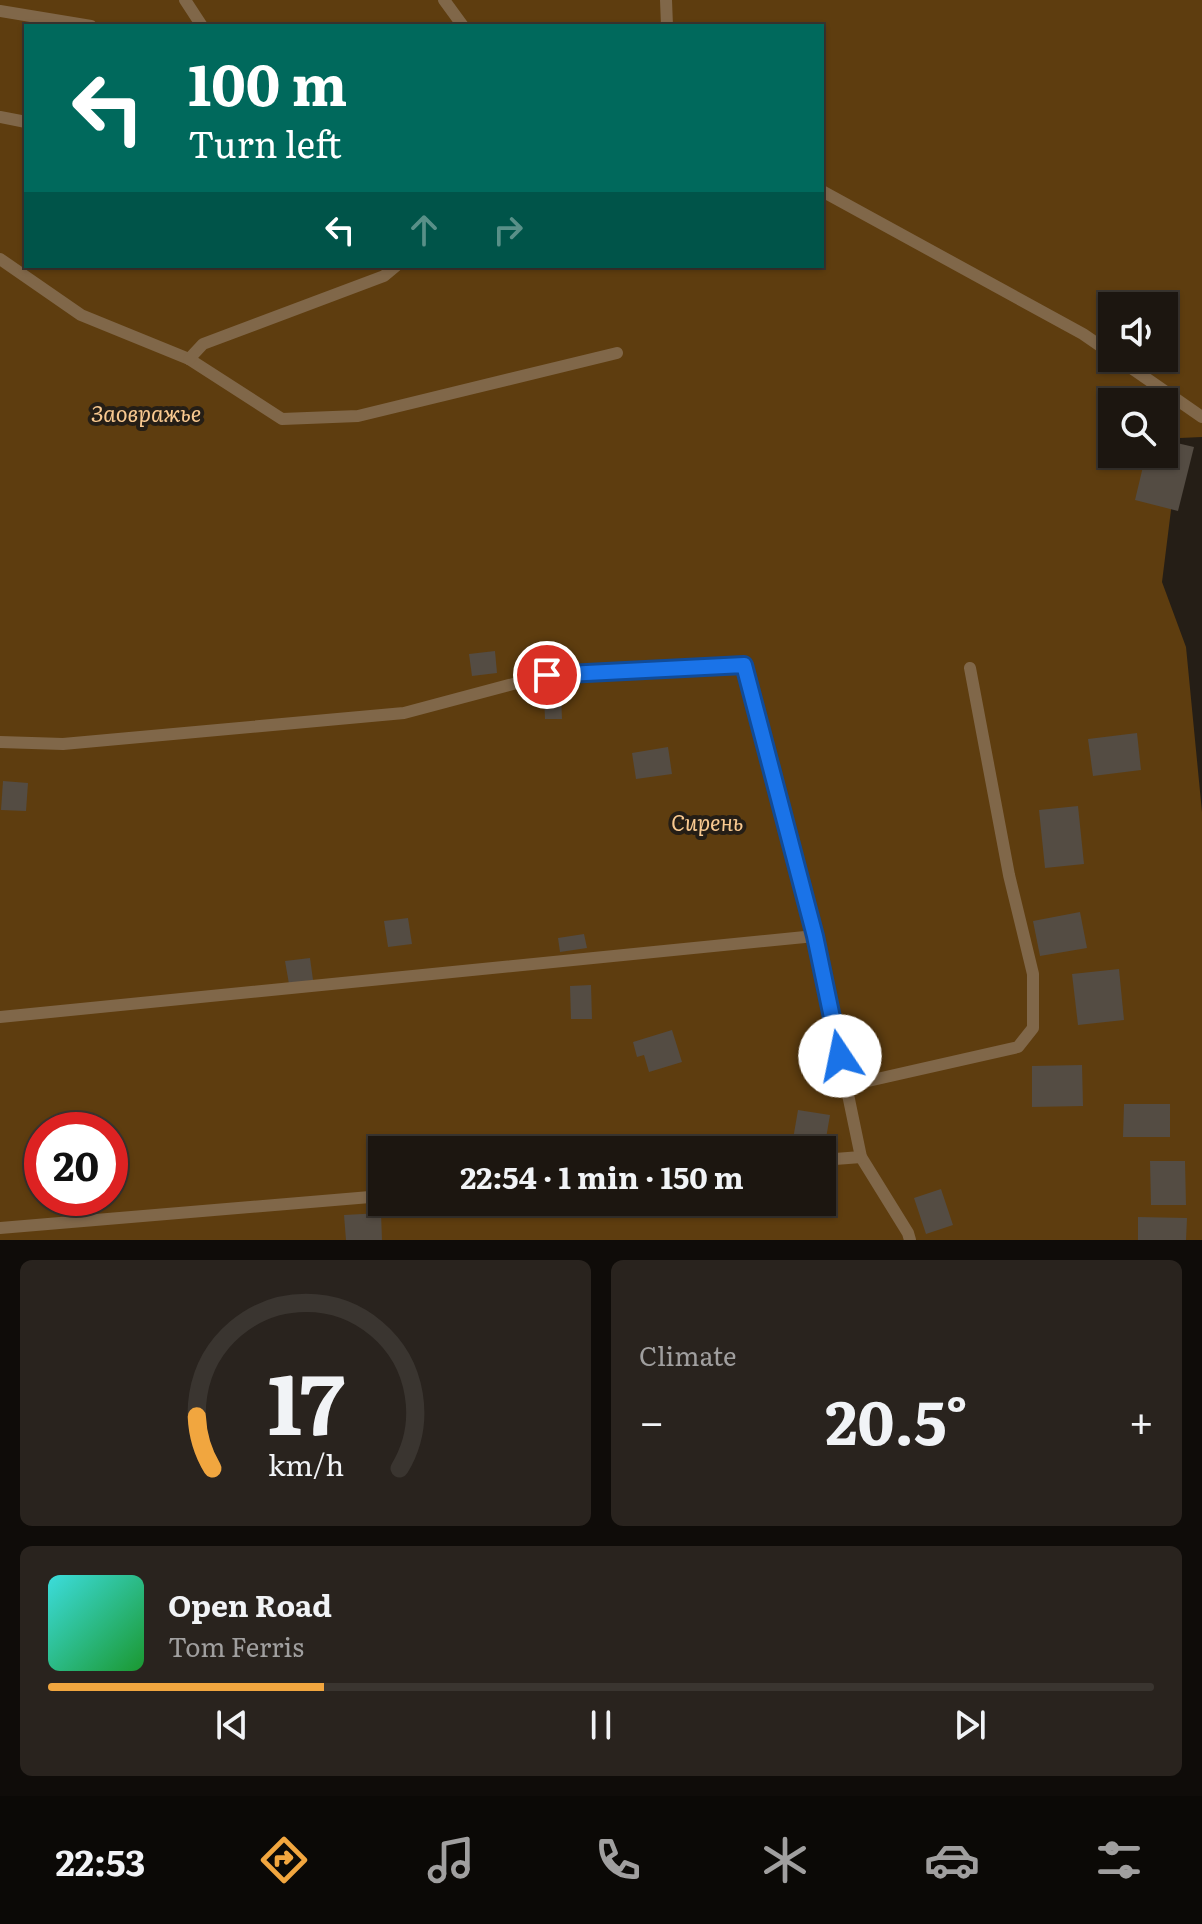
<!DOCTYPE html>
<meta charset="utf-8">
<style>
:root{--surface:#1c1610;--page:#29231e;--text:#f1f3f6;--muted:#a09f9f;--line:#3a3530;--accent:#f1a63f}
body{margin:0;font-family:Literata,serif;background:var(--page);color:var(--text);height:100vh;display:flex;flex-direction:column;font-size:30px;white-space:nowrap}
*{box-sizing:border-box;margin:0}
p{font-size:26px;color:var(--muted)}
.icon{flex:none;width:44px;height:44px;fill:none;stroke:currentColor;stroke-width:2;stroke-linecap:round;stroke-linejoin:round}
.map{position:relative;height:1240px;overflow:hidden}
.panel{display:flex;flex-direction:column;gap:20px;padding:20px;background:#0f0c09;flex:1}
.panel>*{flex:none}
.top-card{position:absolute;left:24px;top:24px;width:800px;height:244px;border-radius:0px;box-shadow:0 2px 6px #0004,0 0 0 2px var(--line);background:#00695c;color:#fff;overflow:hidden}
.tools{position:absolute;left:1098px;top:292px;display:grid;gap:16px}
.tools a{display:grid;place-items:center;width:80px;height:80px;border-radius:0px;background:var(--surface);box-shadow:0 2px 6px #0004,0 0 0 2px var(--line);font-size:40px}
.speed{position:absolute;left:24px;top:1112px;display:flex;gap:16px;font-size:40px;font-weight:700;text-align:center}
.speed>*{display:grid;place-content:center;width:104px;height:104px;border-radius:50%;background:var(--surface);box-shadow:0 2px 6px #0004,0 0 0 2px var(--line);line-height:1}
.speed .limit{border:12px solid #d22;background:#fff;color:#111}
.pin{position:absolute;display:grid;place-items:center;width:68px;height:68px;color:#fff;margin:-34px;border:4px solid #fff;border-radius:50%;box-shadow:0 2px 8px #0007}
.me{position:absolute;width:88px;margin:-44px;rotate:349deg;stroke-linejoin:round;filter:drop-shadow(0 0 6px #0008)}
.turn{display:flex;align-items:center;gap:28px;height:168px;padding:0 32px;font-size:36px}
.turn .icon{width:104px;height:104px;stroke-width:2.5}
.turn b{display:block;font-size:56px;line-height:68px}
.lanes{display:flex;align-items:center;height:76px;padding:0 32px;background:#0003;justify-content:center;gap:40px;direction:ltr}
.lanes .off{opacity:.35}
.big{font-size:60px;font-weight:700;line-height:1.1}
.panel .tile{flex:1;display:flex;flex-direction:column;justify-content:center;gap:12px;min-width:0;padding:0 28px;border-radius:12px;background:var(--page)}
.panel .dial{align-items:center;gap:0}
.dial svg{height:208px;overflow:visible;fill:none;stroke:var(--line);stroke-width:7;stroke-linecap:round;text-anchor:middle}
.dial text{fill:var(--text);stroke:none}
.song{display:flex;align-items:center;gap:24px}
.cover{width:96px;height:96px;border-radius:12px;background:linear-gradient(135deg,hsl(180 70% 55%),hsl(130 70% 35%))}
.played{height:8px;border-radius:4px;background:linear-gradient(90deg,var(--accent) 25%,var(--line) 25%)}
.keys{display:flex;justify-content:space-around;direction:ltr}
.heat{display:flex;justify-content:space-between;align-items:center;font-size:44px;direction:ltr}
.panel .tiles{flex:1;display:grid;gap:20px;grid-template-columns:1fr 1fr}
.tile:last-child{grid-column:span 2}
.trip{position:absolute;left:368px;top:1136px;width:468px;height:80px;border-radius:0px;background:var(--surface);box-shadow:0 2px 6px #0004,0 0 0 2px var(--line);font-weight:700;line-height:80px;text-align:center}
.tab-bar{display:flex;height:128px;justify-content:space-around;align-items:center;background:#0b0906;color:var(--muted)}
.tab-bar .icon{width:56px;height:56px}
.tab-bar .active{color:var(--accent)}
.tab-bar b{font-size:36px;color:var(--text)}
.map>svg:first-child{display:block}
</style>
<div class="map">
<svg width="1202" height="1240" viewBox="0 0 1202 1240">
<rect width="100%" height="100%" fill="#251e16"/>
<!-- green -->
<path fill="#5e3d0f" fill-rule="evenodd" d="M 0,0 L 1202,0 L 1202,437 L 1180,438 L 1162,582 L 1186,647 L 1202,812 L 1202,1240 L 0,1240 ZM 26,26 L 822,26 L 822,266 L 26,266 ZM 1112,306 L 1164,306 L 1164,358 L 1112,358 ZM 1112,402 L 1164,402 L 1164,454 L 1112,454 ZM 42,1130 L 110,1130 L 110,1198 L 42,1198 ZM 382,1150 L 822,1150 L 822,1202 L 382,1202 Z"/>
<!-- building -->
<g fill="#544c43">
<polygon points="1164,440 1194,447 1178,511 1135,500 1146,454 1164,454"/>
<polygon points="495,651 497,673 472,676 469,654"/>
<polygon points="561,695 562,719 545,719 544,696"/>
<polygon points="1137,733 1141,770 1093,776 1088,739"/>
<polygon points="668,747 672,774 636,779 632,753"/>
<polygon points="3,781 28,783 26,811 1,810"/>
<polygon points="1078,806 1084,864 1045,868 1039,810"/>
<polygon points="1080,912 1087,948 1040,956 1033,921"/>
<polygon points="408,918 412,944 388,947 384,921"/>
<polygon points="584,934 587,948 560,952 558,938"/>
<polygon points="310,958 313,980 289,984 285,961"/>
<polygon points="1119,969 1124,1020 1078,1025 1072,974"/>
<polygon points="591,985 592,1019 571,1019 570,986"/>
<polygon points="672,1030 682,1062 649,1072 644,1055 637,1057 633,1042"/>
<polygon points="1082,1065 1083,1106 1032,1107 1032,1066"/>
<polygon points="1124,1104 1170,1104 1170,1137 1123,1137"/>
<polygon points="798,1110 830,1115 824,1150 792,1145"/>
<polygon points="1150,1161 1185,1161 1186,1205 1151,1205"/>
<polygon points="941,1189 953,1225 926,1234 914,1198"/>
<polygon points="381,1213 382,1240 346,1240 344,1215"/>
<polygon points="1138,1217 1187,1218 1186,1240 1138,1240"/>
</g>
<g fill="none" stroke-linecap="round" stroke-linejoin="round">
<!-- service -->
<g stroke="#806749" stroke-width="12">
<polyline points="185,0 202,26"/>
<polyline points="444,0 463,26"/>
<polyline points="666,0 667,26"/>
<polyline points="0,11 91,26"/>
<polyline points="0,117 26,122"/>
<polyline points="822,191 1083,334 1112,354"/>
<polyline points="0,259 81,315 189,359 282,419 358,416 617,353"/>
<polyline points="1117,358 1202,417"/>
<polyline points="189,359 203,344 384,276 396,266"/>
<polyline points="0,742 63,744 404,713 547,675 744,665 815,936 861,1157 908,1233 910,1240"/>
<polyline points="0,1017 815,936"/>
<polyline points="846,1086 1018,1047 1033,1028 1033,974 1009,875 970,668"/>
<polyline points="822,1160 861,1157"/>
<polyline points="0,1228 382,1196"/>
</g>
</g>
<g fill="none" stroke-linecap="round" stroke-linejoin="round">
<defs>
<polyline id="route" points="547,675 744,665 815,936 840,1056"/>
</defs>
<!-- route casing -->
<use href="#route" stroke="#114b97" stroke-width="20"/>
<!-- route -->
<use href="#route" stroke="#1a73e8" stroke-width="14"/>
</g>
<g text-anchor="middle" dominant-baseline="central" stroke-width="8" stroke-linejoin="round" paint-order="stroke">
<!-- park labels -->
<g font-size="22" font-style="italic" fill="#f9c990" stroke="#251e16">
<text x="146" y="412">Заовражье</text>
<text x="707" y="821">Сирень</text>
</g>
</g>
</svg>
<div class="tools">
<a><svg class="icon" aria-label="sound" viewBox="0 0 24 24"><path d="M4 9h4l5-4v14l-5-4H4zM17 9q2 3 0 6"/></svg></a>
<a><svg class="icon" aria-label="search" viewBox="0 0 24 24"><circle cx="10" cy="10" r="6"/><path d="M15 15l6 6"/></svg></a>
</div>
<div class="speed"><div class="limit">20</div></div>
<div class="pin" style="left:547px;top:675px;background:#d93025"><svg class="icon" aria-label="arrive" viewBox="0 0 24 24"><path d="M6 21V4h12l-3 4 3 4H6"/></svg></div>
<svg class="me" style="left:840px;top:1056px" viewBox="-20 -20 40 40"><circle r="19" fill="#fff"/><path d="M0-13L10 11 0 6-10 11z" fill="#1a73e8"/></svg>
<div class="trip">22:54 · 1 min · 150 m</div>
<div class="top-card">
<div class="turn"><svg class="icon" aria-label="left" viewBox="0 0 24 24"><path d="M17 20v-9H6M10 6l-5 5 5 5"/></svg><div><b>100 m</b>Turn left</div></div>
<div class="lanes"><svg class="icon" aria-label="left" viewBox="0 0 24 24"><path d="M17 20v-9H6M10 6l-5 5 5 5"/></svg><svg class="icon off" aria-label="ahead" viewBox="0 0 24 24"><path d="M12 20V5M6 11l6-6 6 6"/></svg><svg class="icon off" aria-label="right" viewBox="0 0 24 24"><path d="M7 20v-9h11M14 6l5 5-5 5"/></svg></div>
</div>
</div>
<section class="panel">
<div class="tiles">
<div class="tile dial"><svg viewBox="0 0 100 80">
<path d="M14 69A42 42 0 1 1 86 69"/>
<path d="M14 69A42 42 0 0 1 8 49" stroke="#f1a63f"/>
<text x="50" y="56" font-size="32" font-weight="700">17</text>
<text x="50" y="72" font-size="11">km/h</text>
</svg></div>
<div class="tile"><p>Climate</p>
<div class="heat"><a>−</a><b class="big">20.5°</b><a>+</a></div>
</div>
<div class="tile">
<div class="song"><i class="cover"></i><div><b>Open Road</b><p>Tom Ferris</p></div></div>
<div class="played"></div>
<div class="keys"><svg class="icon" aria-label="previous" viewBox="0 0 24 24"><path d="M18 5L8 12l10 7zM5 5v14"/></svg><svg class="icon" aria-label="pause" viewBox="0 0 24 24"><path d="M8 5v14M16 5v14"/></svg><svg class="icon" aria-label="next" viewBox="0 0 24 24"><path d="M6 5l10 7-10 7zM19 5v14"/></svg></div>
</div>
</div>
</section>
<nav class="tab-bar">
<b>22:53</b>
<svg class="icon active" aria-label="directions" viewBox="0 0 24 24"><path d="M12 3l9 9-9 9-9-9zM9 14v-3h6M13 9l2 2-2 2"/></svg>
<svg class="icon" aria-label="music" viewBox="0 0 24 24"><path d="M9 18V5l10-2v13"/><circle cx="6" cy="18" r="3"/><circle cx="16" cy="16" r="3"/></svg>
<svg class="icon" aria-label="phone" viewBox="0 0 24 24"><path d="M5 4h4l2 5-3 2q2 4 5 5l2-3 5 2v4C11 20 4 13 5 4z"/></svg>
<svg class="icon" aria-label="climate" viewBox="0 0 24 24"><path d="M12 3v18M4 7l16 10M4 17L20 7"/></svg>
<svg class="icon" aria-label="car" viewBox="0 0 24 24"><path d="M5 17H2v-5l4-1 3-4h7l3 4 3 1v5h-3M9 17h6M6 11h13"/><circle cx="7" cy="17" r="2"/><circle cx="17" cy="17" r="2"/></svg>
<svg class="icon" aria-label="filters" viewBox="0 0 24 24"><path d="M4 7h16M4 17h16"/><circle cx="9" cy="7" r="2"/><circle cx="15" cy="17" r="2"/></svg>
</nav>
